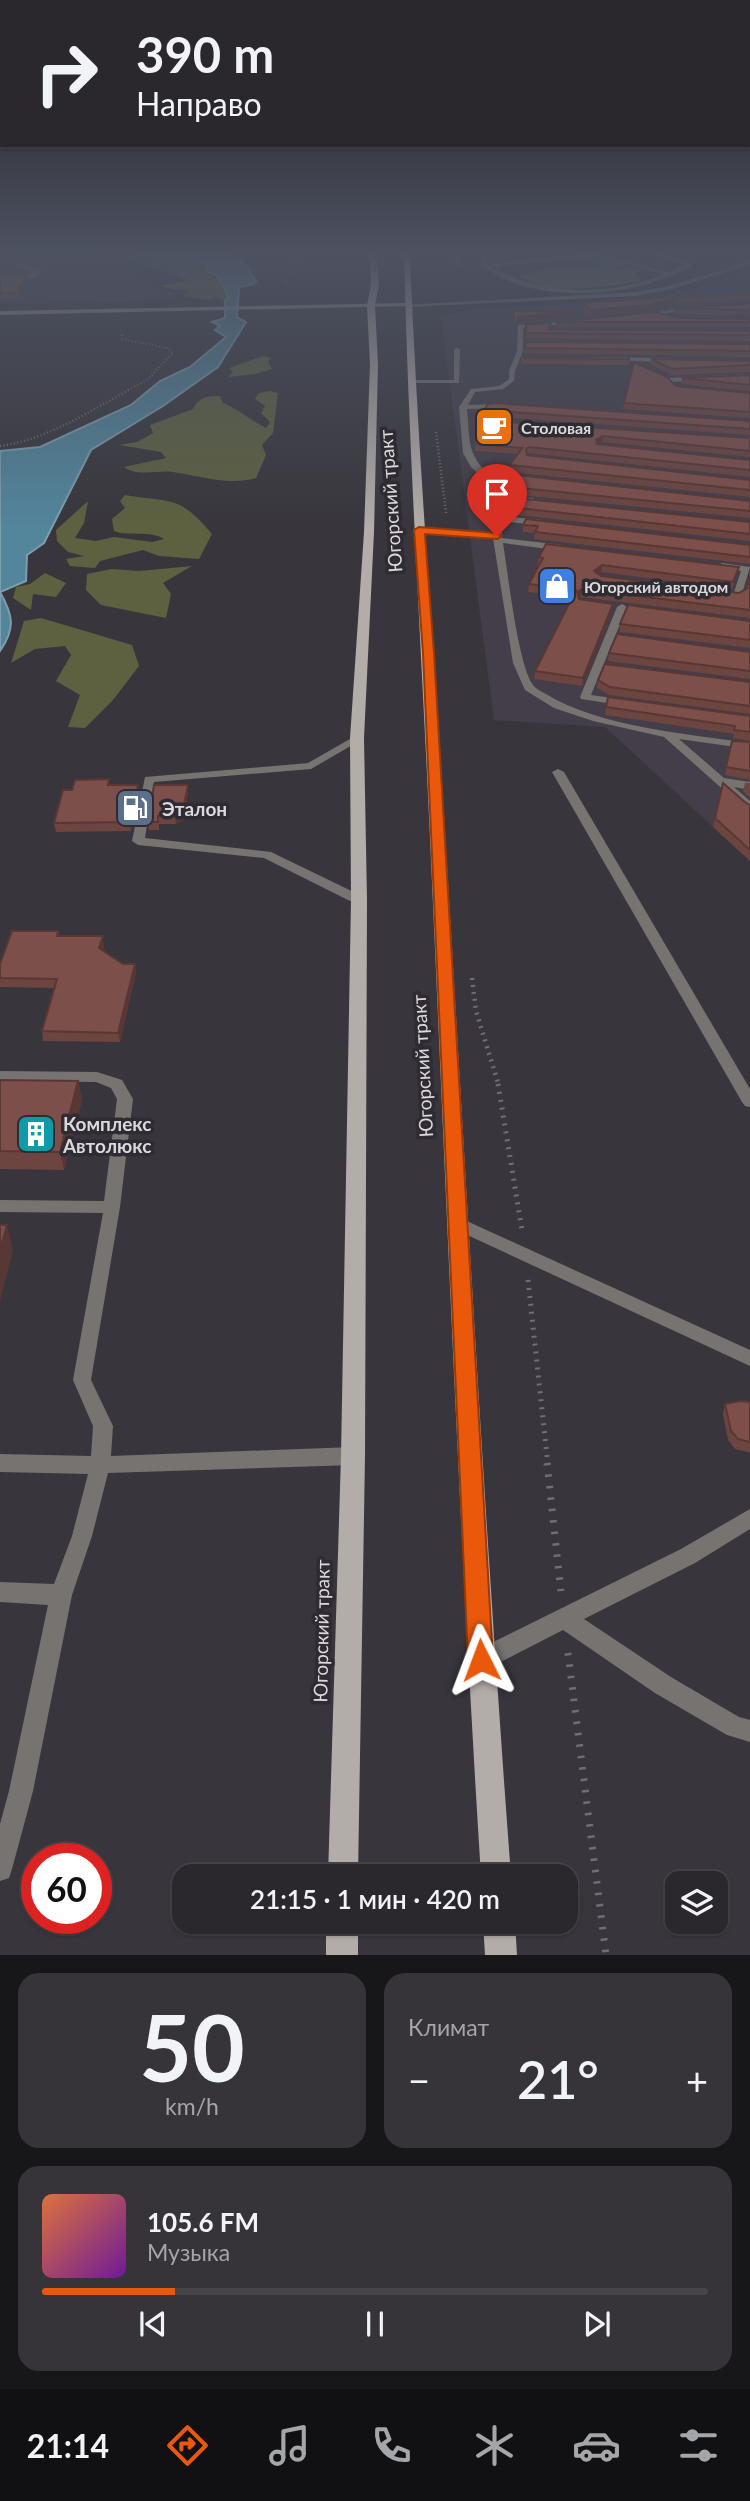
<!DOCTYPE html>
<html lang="ru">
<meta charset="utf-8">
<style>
:root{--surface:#2a282d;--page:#363439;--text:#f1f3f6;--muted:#a5a6aa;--line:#464449;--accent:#ea580c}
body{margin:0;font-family:Lato,sans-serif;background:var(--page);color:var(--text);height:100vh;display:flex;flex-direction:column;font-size:26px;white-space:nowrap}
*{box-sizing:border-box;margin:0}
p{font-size:23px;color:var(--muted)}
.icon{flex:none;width:38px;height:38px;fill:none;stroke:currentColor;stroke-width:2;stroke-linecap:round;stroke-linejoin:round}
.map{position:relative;height:1955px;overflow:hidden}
.details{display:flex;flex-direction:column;gap:18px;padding:18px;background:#171619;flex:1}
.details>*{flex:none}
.guide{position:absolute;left:0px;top:0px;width:751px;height:147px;box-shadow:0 2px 5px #0004,0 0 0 2px var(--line);background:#2a282d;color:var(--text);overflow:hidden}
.buttons{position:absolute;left:665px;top:1871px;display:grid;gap:14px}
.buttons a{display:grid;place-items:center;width:63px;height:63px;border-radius:14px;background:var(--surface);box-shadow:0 2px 5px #0004,0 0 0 2px var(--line);font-size:35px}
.speed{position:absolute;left:21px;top:1843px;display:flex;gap:14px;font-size:35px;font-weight:700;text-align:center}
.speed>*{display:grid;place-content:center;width:91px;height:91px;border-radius:50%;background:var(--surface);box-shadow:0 2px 5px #0004,0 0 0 2px var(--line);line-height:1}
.speed .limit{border:10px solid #d22;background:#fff;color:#111}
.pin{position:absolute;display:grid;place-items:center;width:60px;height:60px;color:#fff;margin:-72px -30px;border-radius:50% 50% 50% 0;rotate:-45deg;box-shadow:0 0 7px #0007}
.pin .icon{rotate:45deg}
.me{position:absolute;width:77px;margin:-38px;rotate:357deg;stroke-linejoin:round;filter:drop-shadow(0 0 5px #0008)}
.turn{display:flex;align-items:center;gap:24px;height:147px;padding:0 21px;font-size:32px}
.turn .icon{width:91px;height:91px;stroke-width:2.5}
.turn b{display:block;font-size:49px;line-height:60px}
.big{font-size:52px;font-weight:600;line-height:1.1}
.details .card{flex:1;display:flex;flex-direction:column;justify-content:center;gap:10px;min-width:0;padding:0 24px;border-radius:21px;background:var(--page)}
.details .dial{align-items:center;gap:0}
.dial b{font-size:91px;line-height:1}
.song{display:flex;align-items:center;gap:21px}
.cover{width:84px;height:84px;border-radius:10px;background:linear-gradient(135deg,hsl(20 70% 55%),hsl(280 70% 35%))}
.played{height:7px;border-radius:4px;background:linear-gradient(90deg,var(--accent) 20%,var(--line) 20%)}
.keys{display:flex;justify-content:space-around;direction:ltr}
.heat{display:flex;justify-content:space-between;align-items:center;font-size:38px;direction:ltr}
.details .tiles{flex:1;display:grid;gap:18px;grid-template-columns:1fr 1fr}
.card:last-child{grid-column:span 2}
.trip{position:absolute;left:172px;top:1864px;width:406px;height:70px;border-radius:21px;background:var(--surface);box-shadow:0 2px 5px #0004,0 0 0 2px var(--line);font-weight:600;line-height:70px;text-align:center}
.tab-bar{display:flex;height:112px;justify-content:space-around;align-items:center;background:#111012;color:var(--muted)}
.tab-bar .icon{width:49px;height:49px}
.tab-bar .selected{color:var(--accent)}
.tab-bar b{font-size:32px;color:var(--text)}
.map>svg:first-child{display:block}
</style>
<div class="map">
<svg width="750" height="1955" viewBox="0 0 750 1955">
<rect width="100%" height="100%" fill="#38363c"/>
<!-- built -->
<g fill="#433e49">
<polygon points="0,254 107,254 128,264 136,270 135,275 158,288 168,289 176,293 175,296 167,299 125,302 0,304"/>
<polygon points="750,272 750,861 605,727 494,720 441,317 477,308 607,303 683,291"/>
</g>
<!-- green -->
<g fill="#5d6140">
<polygon points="117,254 180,257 207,264 208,272 217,275 229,298 225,300 212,297 215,299 207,300 183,296 190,290 177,290 160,286 189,280"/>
<path d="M 594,256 L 623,263 L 617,268 L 618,271 L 630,267 L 641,270 L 634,274 L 642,279 L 636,282 C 598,287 556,296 519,277 L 546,268 L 602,266 L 587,258 Z"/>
<polygon points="263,356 271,358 268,362 272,369 255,374 229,377 233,371 229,368"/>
<path d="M 270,391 L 278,393 L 273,433 L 262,445 L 266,455 L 256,478 C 228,486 201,476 173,472 C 156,470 138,477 124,467 L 166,458 L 161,452 L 119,445 L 137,442 L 153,433 L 150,425 L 193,409 C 199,397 207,396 220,396 L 223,403 C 240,410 250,420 266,428 L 270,422 L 261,413 L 265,406 L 255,399 L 259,393 Z"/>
<path d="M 125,495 C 172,503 178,494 212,534 L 199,559 L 159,556 L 143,550 L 100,561 L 95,568 L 70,566 L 66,559 L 84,556 L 68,552 L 57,541 L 56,530 L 88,501 L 84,523 L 75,538 L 96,541 L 114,537 L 152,542 L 164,539 C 150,530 131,537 114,531 L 112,519 L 125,508 L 120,501 Z"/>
<polygon points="192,566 163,583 171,594 166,618 101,605 86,590 87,574 112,569 139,571"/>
<polygon points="45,573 66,583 56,597 33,594 31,610 13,598 16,587 30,584"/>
<polygon points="41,618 132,645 139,666 113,700 85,728 68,727 80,695 56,681 71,655 65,646 35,649 11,663 24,621"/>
</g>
<!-- water -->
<path fill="#53859b" stroke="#7c9eaf" stroke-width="2" d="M 141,254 L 226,254 L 244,262 L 256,281 L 254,284 L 239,287 L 237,317 L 246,322 L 218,367 L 163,406 L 91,450 L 44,543 L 27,555 L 26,581 L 0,592 C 13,615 16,628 0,651 L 0,451 L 40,447 L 131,405 L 160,381 L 190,367 L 226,337 L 215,330 L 220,326 L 212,322 L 225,318 L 225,300 L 229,298 L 217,275 L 208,272 L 207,264 L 180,257 L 153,258 Z"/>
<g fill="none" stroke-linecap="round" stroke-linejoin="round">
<!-- path-far4 -->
<g stroke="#706e73" stroke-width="2" stroke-dasharray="1 2.5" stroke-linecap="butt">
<polyline points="288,289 286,281 298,254"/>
<polyline points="122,335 122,339 167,348 173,353 147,380 127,390"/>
</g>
<!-- path-far3 -->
<g stroke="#706e73" stroke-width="2.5" stroke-dasharray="1 2.5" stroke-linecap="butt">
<polyline points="436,432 446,513"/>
<path d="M 0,446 C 47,440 89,411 131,389"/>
</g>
<!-- path-far2 -->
<polyline stroke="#706e73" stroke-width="4.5" stroke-dasharray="2 5" stroke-linecap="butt" points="472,978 476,1011 499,1086"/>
<!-- path-far1 -->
<g stroke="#706e73" stroke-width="5" stroke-dasharray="2 6" stroke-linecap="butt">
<polyline points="498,1084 522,1230"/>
<polyline points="528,1280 548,1465"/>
</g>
<!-- path -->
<g stroke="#706e73" stroke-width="7" stroke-dasharray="2.5 9" stroke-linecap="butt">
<polyline points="547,1463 561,1592"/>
<polyline points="568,1653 606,1955"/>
</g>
<!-- lane -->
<g fill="#767371" fill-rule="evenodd">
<polygon points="1,254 7,254 7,257 42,272 35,278 0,279 0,275 35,273 2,259"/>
<polygon points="453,254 459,254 462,267 457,266"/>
<path d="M 487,254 L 493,254 L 486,260 L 487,264 L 577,254 L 600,254 L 668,272 L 686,264 L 651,254 L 661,254 L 695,264 C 638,298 538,307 482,266 L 480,260 ZM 593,256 L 663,274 C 610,297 542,295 491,267 Z"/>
<polygon points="695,306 693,309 637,318 634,316"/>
<path d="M 577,320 L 575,323 L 523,328 L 523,351 L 515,371 L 514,381 L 503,389 L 475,392 L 468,405 L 503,404 L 506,408 L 467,409 C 470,440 466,453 490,476 L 532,476 L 536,478 L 532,480 L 493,480 L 497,495 L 533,498 L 537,501 L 533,504 L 498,500 L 500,516 L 543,520 L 547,523 L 543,526 L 501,521 L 502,538 L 563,545 L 567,548 L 563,551 L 503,543 C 508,573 518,665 533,685 C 536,689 542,692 546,694 C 600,727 688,734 750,743 L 750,749 L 679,739 L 724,778 L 750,782 L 750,790 L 734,787 L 750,801 L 750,811 L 746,810 L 664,737 L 593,721 L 554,708 L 525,690 L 513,663 L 493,538 L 419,533 L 415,530 L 419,527 L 493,533 L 490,497 L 484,479 L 471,467 L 463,453 L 459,407 L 471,389 L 499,386 L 509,379 L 509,371 L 517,351 L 518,325 Z"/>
<polygon points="457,348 460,350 459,383 409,383 411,380 454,380 454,350"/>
<polygon points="587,357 668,358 671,360 668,362 585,360"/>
<polygon points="750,374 750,378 670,382 667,380 670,378"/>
<polygon points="722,563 750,567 741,597 721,596 716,593 721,590 734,592 741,571 719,568 717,566"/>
<polygon points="622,604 627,607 591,695 626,700 631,703 626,706 581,699 580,697 617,607"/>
<polygon points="357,735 361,736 361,740 311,769 154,782 145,838 271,852 364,897 366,900 364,903 354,903 264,858 138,845 132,841 145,777 308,763"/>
<polygon points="558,769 564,772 750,1089 750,1107 745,1106 742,1102 552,772"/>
<polygon points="0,1071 97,1072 122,1080 133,1099 120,1207 91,1380 113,1426 111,1456 353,1447 360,1450 363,1456 360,1462 353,1465 108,1473 92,1536 72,1595 33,1791 12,1869 9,1878 0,1881 0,1824 9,1791 48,1605 0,1602 0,1582 54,1584 72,1536 88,1474 0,1472 0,1454 91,1456 93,1426 73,1380 103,1213 0,1212 0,1200 104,1201 117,1099 111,1088 96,1082 0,1081"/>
<polygon points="458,1217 750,1350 750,1366 452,1228 450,1223 452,1218"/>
<polygon points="750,1509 750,1529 695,1563 584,1619 671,1677 739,1717 750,1720 750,1742 727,1735 655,1693 563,1630 489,1668 481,1671 473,1668 470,1660 473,1652 681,1549"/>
</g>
<!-- street -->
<polygon fill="#767371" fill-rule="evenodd" points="750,261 750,265 672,289 636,296 407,307 404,305 636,292 669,286"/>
<!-- secondary -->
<polygon fill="#989491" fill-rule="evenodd" points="407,303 409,306 0,315 0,311"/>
<!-- primary -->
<g fill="#b3ada9" fill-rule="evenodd">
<polygon points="370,254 376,254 379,284 375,306 378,364 374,532 364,738 367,900 365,1456 358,1876 328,1876 341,1456 351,900 350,738 364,532 370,364 367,306 371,284"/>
<path d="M 404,254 L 410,254 C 418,464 436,673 448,882 C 468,1213 486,1545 511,1876 L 481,1876 C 460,1545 447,1213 432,882 C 423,672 409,464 404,254 Z"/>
<rect x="326" y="1922" width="32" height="33"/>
<polygon points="483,1922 515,1922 517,1955 485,1955"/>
</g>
</g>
<!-- wall -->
<g fill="#6c4440">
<polygon points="0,274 27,274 28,281 18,300 0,300"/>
<polygon points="750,294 750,300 677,303 648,310 590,316 583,308 583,303"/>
<polygon points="750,304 750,315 673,314 674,308"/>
<polygon points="680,318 750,319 750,327 556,327 556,322"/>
<polygon points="526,325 551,328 550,330 750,331 750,341 526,338"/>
<polygon points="750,344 750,357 524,353 525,348"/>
<polygon points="522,357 630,359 629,365 521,364"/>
<polygon points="651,359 750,361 750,372 672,375 651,365"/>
<polygon points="750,375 750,391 681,384 682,378"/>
<polygon points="676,386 750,393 750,418 623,409 624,403"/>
<polygon points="484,410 750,421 750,435 484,416"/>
<polygon points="475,427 750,438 750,457 602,442 600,444 750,460 750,477 528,453 527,455 750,480 750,497 510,472 510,465 517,454 475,451 475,444 495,436 494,435 475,434"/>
<polygon points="510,487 750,501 750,518 510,494"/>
<polygon points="510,507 750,522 750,541 510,514"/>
<polygon points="523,525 750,545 750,564 534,539 535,533 523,532"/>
<polygon points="539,557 739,567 737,574 732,589 601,572 599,574 601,576 739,593 747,588 750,575 750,618 581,597 579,599 612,611 582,686 534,679 535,671 572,597 528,592 529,584 539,565 538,564"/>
<polygon points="750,621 750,648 620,632 620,624"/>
<polygon points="750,652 750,679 608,661 609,653"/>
<polygon points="598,680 750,682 750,714 609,695 597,688"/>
<polygon points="606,707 750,716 750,741 733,738 734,734 605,715"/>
<polygon points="732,741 750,742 750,780 725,775"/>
<polygon points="745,783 750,783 750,798 743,791"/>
<polygon points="110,785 139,793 131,831 56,832 54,823 72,790"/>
<polygon points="188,793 184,819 176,824 159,824 159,830 149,830 148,822"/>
<polygon points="746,803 750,805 750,861 713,827 715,818"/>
<polygon points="58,931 59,936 104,946 103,950 123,964 135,964 136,973 120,1042 43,1041 42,1031 54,988 0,987 0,964"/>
<polygon points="0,1080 78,1081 82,1099 64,1170 0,1169"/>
<polygon points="750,1402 750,1452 747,1452 735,1449 728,1440 723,1414 725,1404"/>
</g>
<!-- shaded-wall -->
<g fill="#583734">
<polygon points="7,258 8,264 23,265 24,271 0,272 0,264"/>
<polygon points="27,274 28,281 18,300 17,293"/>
<polygon points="678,298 677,303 648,310 590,316 591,310"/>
<polygon points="576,312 576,317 518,322 515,331 518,317"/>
<polygon points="603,436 602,442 596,446 596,440"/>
<polygon points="602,565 601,572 594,579 594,571"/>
<polygon points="582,589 581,597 576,600 577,592"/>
<polygon points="613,604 612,611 582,686 583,678"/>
<polygon points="138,785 139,793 131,831 130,822"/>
<polygon points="188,785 188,793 184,819 176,824 175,816"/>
<polygon points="103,936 104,946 101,957 99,948"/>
<polygon points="135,964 136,973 120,1042 118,1033"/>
<polygon points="78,1081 82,1099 64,1170 60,1152"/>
<polygon points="7,1225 13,1251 0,1301 0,1250"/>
</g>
<!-- building -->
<g fill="#7d4f4b" stroke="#583734" stroke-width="2">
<polygon points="0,254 7,258 0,264"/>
<polygon points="0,274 27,274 17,293 0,293"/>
<polygon points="750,294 678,298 648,305 591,310 583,303 709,295"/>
<polygon points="750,304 750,310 674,308"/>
<polygon points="513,311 576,312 518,317 515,325"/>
<polygon points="654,312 680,318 750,319 750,322 556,322"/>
<polygon points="552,322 548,328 550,330 750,331 750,335 526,333 526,325"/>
<polygon points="526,342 750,344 750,351 525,348"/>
<polygon points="522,357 630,359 522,358"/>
<polygon points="651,359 750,361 750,365 672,369"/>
<polygon points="634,362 667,377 676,386 750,393 750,412 624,403"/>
<polygon points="750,375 750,385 682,378"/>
<polygon points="495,403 750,421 750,429 484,410 488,404"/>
<polygon points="479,420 750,438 750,451 603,436 596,440 597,444 750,460 750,470 529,447 526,449 527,455 750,480 750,490 510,465 522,448 475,444 478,436 493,437 500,433 495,428 475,427"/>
<polygon points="517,475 750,501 750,511 510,487"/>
<polygon points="516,498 750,522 750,534 510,507"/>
<polygon points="526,519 750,545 750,557 535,532 538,526 523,525"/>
<polygon points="546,544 739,567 733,582 602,565 594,571 601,576 739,593 747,588 750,575 750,610 582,589 577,592 579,599 613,604 583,678 535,671 576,590 529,584 543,558 539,557"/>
<polygon points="628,605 750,621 750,640 620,624"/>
<polygon points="617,634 750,652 750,671 609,653"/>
<polygon points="605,664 750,682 750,706 610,687 598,680"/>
<polygon points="608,697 750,716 750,732 734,730 735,726 606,707"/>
<polygon points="732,741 750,742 750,771 726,767"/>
<polygon points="109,779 108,785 138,785 130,822 54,823 63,790 72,790 75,780"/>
<polygon points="723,783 746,803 750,805 750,850 715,818"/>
<polygon points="154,785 188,785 183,810 175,816 158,816 158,822 148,822"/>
<polygon points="12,931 58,931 57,936 103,936 99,948 123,964 135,964 118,1033 42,1031 57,979 0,978 0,964"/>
<polygon points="0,1080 78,1081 60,1152 0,1151"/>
<polygon points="0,1225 7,1225 0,1250"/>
<polygon points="740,1401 750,1402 750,1442 738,1439 731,1431 725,1404"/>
</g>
<!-- sky -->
<linearGradient id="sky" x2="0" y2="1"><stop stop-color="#1f1e21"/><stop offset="0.48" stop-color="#4d5261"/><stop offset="1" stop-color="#4d5261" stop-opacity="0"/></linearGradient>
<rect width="750" height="528" fill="url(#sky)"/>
<!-- route -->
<polygon fill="#ea580c" stroke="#983908" stroke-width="2" points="419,527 497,533 502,536 497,539 425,534 434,653 493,1660 490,1668 481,1672 472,1668 468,1660 423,653 414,530"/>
<!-- icons -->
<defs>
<symbol id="cafe-square" viewBox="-11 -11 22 22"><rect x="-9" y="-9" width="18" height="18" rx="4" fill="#e8710a" stroke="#2e2c32"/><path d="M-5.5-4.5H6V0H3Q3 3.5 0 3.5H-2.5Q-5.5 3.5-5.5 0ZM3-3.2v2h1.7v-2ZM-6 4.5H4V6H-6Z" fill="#fff"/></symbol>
<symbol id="shop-square" viewBox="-11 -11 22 22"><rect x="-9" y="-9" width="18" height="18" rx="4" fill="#3f7fe0" stroke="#2e2c32"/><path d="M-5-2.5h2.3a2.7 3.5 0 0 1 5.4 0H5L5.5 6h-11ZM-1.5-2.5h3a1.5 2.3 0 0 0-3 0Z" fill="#fff"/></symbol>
<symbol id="fuel-square" viewBox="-11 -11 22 22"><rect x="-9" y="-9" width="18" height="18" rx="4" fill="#5c6f8a" stroke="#2e2c32"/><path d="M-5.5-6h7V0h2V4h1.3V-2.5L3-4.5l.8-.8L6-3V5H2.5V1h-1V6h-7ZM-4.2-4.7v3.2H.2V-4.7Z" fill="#fff"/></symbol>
<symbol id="building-square" viewBox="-11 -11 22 22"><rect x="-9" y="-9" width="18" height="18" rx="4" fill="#0f9aa8" stroke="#2e2c32"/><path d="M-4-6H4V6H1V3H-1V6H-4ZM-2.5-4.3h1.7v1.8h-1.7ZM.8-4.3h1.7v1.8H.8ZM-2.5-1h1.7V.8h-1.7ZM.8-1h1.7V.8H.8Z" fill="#fff"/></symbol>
</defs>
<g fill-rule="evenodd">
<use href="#cafe-square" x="472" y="405" width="44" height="44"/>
<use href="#shop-square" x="535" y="564" width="44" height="44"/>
<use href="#fuel-square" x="113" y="786" width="44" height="44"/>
<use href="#building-square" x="14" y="1112" width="44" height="44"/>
</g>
<g text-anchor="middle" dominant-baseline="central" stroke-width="7" stroke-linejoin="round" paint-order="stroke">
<!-- far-poi labels -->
<g font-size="16" font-weight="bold" fill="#dbd9dd" stroke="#2e2c32" text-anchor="start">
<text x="521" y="427">Столовая</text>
<text x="584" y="586">Югорский автодом</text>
</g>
<!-- street labels -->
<g font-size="19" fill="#dbd9dd" stroke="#2e2c32">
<text transform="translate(390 501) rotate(-94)">Югорский тракт</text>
<text transform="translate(422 1066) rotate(-93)">Югорский тракт</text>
<text transform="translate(321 1631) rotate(-89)">Югорский тракт</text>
</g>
<!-- poi labels -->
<g font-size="19" font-weight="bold" fill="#dbd9dd" stroke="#2e2c32" text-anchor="start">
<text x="162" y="808">Эталон</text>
<text x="63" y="1123">Комплекс<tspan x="63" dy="22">Автолюкс</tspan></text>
</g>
</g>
</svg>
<div class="buttons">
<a><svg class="icon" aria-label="layers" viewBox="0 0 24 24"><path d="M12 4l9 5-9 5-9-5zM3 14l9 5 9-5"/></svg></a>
</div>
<div class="speed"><div class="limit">60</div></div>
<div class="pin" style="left:497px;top:536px;background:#d93025"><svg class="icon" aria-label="arrive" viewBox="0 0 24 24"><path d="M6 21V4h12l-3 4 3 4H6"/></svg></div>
<svg class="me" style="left:481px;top:1660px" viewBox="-20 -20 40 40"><path d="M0-17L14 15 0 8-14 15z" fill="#ea580c" stroke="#fff" stroke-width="4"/></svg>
<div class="trip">21:15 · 1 мин · 420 m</div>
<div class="guide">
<div class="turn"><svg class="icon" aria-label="right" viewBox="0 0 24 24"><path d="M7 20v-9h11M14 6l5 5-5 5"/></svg><div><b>390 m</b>Направо</div></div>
</div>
</div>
<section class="details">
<div class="tiles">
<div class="card dial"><b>50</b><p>km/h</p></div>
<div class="card"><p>Климат</p>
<div class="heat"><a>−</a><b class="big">21°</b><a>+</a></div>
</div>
<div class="card">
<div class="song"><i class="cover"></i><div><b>105.6 FM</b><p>Музыка</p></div></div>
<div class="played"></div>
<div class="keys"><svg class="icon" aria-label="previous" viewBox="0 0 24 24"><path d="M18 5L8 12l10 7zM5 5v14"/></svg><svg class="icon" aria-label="pause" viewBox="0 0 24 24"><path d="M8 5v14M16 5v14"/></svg><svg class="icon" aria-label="next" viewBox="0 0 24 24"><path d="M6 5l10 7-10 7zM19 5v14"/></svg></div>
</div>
</div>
</section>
<nav class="tab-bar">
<b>21:14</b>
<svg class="icon selected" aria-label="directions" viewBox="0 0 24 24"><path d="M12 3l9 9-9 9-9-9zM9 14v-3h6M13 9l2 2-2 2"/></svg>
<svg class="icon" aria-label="music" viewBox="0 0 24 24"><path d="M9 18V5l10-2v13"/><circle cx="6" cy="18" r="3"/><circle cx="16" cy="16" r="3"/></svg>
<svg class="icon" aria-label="phone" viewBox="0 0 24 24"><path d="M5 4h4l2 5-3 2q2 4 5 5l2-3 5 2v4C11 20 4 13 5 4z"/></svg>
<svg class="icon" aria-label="climate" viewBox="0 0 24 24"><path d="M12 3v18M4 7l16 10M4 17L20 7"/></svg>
<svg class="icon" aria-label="car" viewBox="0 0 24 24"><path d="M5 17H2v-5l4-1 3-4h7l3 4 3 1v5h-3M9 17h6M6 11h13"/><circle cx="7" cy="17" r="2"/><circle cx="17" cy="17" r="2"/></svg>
<svg class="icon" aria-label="filters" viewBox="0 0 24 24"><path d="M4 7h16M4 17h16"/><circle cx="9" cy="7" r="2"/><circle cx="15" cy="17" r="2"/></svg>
</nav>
